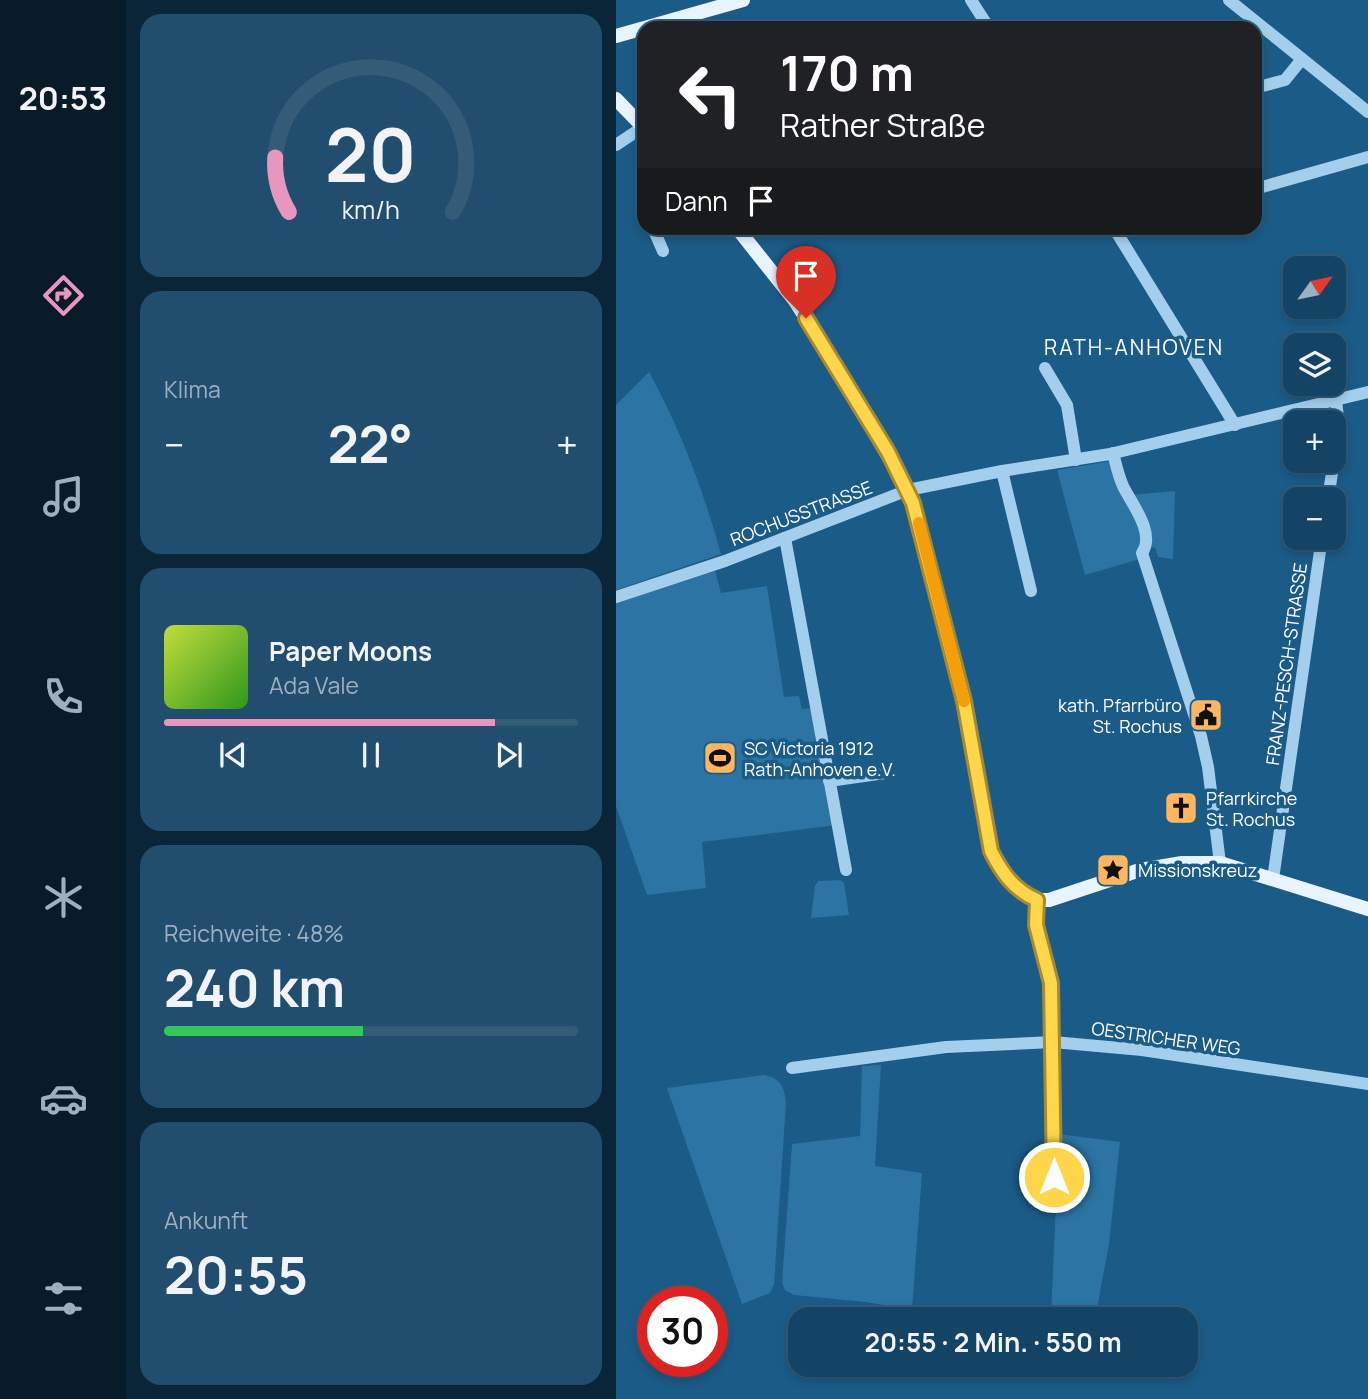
<!DOCTYPE html>
<html lang="de">
<meta charset="utf-8">
<style>
:root{--surface:#144465;--page:#214e6e;--text:#f1f3f6;--muted:#9db0bf;--line:#335c79;--accent:#e797bd}
body{margin:0;font-family:Manrope,sans-serif;background:var(--page);color:var(--text);height:100vh;display:flex;flex-direction:column;font-size:26px;white-space:nowrap}
*{box-sizing:border-box;margin:0}
p{font-size:23px;color:var(--muted)}
.icon{flex:none;width:38px;height:38px;fill:none;stroke:currentColor;stroke-width:2;stroke-linecap:round;stroke-linejoin:round}
.map{position:relative;flex:1;overflow:hidden}
.panel{display:flex;flex-direction:column;gap:14px;padding:14px;background:#0b2538;width:490px}
.panel>*{flex:none}
.top-card{position:absolute;left:21px;top:21px;width:625px;height:214px;border-radius:21px;box-shadow:0 4px 10px #0003,0 0 0 2px var(--line);background:#202124;color:#fff;overflow:hidden}
.needle{width:46px;rotate:57deg}
.buttons{position:absolute;left:667px;top:256px;display:grid;gap:14px}
.buttons a{display:grid;place-items:center;width:63px;height:63px;border-radius:14px;background:var(--surface);box-shadow:0 4px 10px #0003,0 0 0 2px var(--line);font-size:35px}
.speed{position:absolute;left:21px;top:1286px;display:flex;gap:14px;font-size:35px;font-weight:700;text-align:center}
.speed>*{display:grid;place-content:center;width:91px;height:91px;border-radius:50%;background:var(--surface);box-shadow:0 4px 10px #0003,0 0 0 2px var(--line);line-height:1}
.speed .limit{border:10px solid #d22;background:#fff;color:#111}
.pin{position:absolute;display:grid;place-items:center;width:60px;height:60px;color:#fff;margin:-72px -30px;border-radius:50% 50% 50% 0;rotate:-45deg;box-shadow:0 0 7px #0007}
.pin .icon{rotate:45deg}
.me{position:absolute;width:77px;margin:-38px;rotate:0deg;stroke-linejoin:round;filter:drop-shadow(0 0 5px #0008)}
.turn{display:flex;align-items:center;gap:24px;height:147px;padding:0 28px;font-size:32px}
.turn .icon{width:91px;height:91px;stroke-width:2.5}
.turn b{display:block;font-size:49px;line-height:60px}
.then{display:flex;align-items:center;height:66px;padding:0 28px;background:#0003;gap:14px;font-size:26px}
.big{font-size:52px;font-weight:700;line-height:1.1}
.panel .tile{flex:1;display:flex;flex-direction:column;justify-content:center;gap:10px;min-width:0;padding:0 24px;border-radius:21px;background:var(--page)}
.panel .dial{align-items:center;gap:0}
.dial svg{height:182px;overflow:visible;fill:none;stroke:var(--line);stroke-width:7;stroke-linecap:round;text-anchor:middle}
.dial text{fill:var(--text);stroke:none}
.song{display:flex;align-items:center;gap:21px}
.cover{width:84px;height:84px;border-radius:10px;background:linear-gradient(135deg,hsl(70 70% 55%),hsl(110 70% 35%))}
.played{height:7px;border-radius:4px;background:linear-gradient(90deg,var(--accent) 80%,var(--line) 80%)}
.keys{display:flex;justify-content:space-around;direction:ltr}
.heat{display:flex;justify-content:space-between;align-items:center;font-size:38px;direction:ltr}
.charge{height:10px;border-radius:5px;background:linear-gradient(90deg,#34c759 48%,var(--line) 0)}
.trip{position:absolute;left:172px;top:1307px;width:410px;height:70px;border-radius:21px;background:var(--surface);box-shadow:0 4px 10px #0003,0 0 0 2px var(--line);font-weight:700;line-height:70px;text-align:center}
main{display:flex;flex:1;min-height:0}
.tabs{display:flex;flex-direction:column;width:126px;justify-content:space-around;align-items:center;background:#081b28;color:var(--muted)}
.tabs .icon{width:49px;height:49px}
.tabs .active{color:var(--accent)}
.tabs b{font-size:32px;color:var(--text)}
.map>svg:first-child{display:block}
</style>
<main>
<nav class="tabs">
<b>20:53</b>
<svg class="icon active" aria-label="directions" viewBox="0 0 24 24"><path d="M12 3l9 9-9 9-9-9zM9 14v-3h6M13 9l2 2-2 2"/></svg>
<svg class="icon" aria-label="music" viewBox="0 0 24 24"><path d="M9 18V5l10-2v13"/><circle cx="6" cy="18" r="3"/><circle cx="16" cy="16" r="3"/></svg>
<svg class="icon" aria-label="phone" viewBox="0 0 24 24"><path d="M5 4h4l2 5-3 2q2 4 5 5l2-3 5 2v4C11 20 4 13 5 4z"/></svg>
<svg class="icon" aria-label="climate" viewBox="0 0 24 24"><path d="M12 3v18M4 7l16 10M4 17L20 7"/></svg>
<svg class="icon" aria-label="car" viewBox="0 0 24 24"><path d="M5 17H2v-5l4-1 3-4h7l3 4 3 1v5h-3M9 17h6M6 11h13"/><circle cx="7" cy="17" r="2"/><circle cx="17" cy="17" r="2"/></svg>
<svg class="icon" aria-label="filters" viewBox="0 0 24 24"><path d="M4 7h16M4 17h16"/><circle cx="9" cy="7" r="2"/><circle cx="15" cy="17" r="2"/></svg>
</nav>
<section class="panel">
<div class="tile dial"><svg viewBox="0 0 100 80">
<path d="M14 69A42 42 0 1 1 86 69"/>
<path d="M14 69A42 42 0 0 1 8 45" stroke="#e797bd"/>
<text x="50" y="56" font-size="32" font-weight="700">20</text>
<text x="50" y="72" font-size="11">km/h</text>
</svg></div>
<div class="tile"><p>Klima</p>
<div class="heat"><a>−</a><b class="big">22°</b><a>+</a></div>
</div>
<div class="tile">
<div class="song"><i class="cover"></i><div><b>Paper Moons</b><p>Ada Vale</p></div></div>
<div class="played"></div>
<div class="keys"><svg class="icon" aria-label="previous" viewBox="0 0 24 24"><path d="M18 5L8 12l10 7zM5 5v14"/></svg><svg class="icon" aria-label="pause" viewBox="0 0 24 24"><path d="M8 5v14M16 5v14"/></svg><svg class="icon" aria-label="next" viewBox="0 0 24 24"><path d="M6 5l10 7-10 7zM19 5v14"/></svg></div>
</div>
<div class="tile"><p>Reichweite · 48%</p><b class="big">240 km</b><div class="charge"></div></div>
<div class="tile"><p>Ankunft</p><b class="big">20:55</b></div>
</section>
<div class="map">
<svg width="752" height="1399" viewBox="0 0 752 1399">
<rect width="100%" height="100%" fill="#1b5b87"/>
<!-- green -->
<g fill="#2b74a3">
<path d="M 33,372 C 65,430 87,490 105,554 L 0,590 L 0,405 Z"/>
<polygon points="502,460 515,495 559,491 557,559 542,557 539,547 522,551 524,559 469,575 441,470"/>
<polygon points="99,571 105,593 151,586 168,697 183,696 186,709 198,708 221,825 86,842 90,888 31,895 0,806 0,601"/>
<polygon points="224,880 228,883 233,915 195,918 199,886 202,881"/>
<polygon points="265,1065 259,1166 306,1173 296,1310 250,1302 178,1295 169,1290 166,1283 176,1144 244,1136 246,1066"/>
<path d="M 148,1075 C 165,1078 168,1087 170,1103 L 158,1284 L 154,1293 L 126,1304 L 51,1088 Z"/>
<polygon points="443,1134 504,1142 493,1244 479,1319 436,1319 435,1317"/>
</g>
<g fill="none" stroke-linecap="round" stroke-linejoin="round">
<!-- minor -->
<g stroke="#a3cfec" stroke-width="12">
<polyline points="355,0 373,28"/>
<polyline points="613,0 752,112"/>
<polyline points="639,88 669,80 686,59"/>
<polyline points="0,145 27,127"/>
<polyline points="639,189 752,157"/>
<polyline points="37,228 47,251"/>
<polyline points="498,228 619,425"/>
<polyline points="429,368 451,405 460,460"/>
<path d="M 497,453 C 500,464 502,475 507,486 C 515,503 540,533 526,553 L 585,736 L 592,767 L 604,863"/>
<polyline points="386,471 415,591"/>
<polyline points="712,499 723,427 720,400"/>
<polyline points="169,538 230,870"/>
<polyline points="0,597 109,561 292,490 386,471 494,454 752,392"/>
<polyline points="213,781 269,773"/>
<polyline points="657,879 706,537"/>
<polyline points="421,900 420,925 435,983 438,1177"/>
<polyline points="176,1068 330,1047 437,1042 526,1050 752,1084"/>
</g>
<!-- major -->
<g stroke="#e8f4ff" stroke-width="14">
<polyline points="0,36 127,0"/>
<polyline points="0,99 28,128"/>
<polyline points="121,228 179,301 201,335 292,490 348,701 371,837 375,851 382,864 400,888 421,900 433,900 524,870 566,863 604,863 752,909"/>
</g>
</g>
<g fill="none" stroke-linecap="round" stroke-linejoin="round">
<defs>
<path id="route" d="M 190,318 L 272,452 L 297,503 L 348,701 L 375,851 C 386,873 398,890 421,900 L 420,925 L 435,983 L 438,1177"/>
</defs>
<!-- route casing -->
<use href="#route" stroke="#a68a30" stroke-width="18"/>
<!-- route -->
<use href="#route" stroke="#ffd54a" stroke-width="12"/>
<!-- slow -->
<polyline stroke="#f59e0b" stroke-width="12" points="303,523 348,701"/>
</g>
<!-- icons -->
<defs>
<symbol id="civic-square" viewBox="-11 -11 22 22"><rect x="-9" y="-9" width="18" height="18" rx="4" fill="#fdb65f" stroke="#1b5b87"/><path d="M-.6-6.5H3V-4.5H.6V-3L4-1V1h2V6H-6V1h2V-1L-.6-3ZM-1.2 2.5V6h2.4V2.5Z" fill="#111"/></symbol>
<symbol id="stadium-square" viewBox="-11 -11 22 22"><rect x="-9" y="-9" width="18" height="18" rx="4" fill="#fdb65f" stroke="#1b5b87"/><path d="M0-5a6.5 5 0 1 0 0 10a6.5 5 0 1 0 0-10ZM-3.5-1.8h7v3.6h-7Z" fill="#111"/></symbol>
<symbol id="church-square" viewBox="-11 -11 22 22"><rect x="-9" y="-9" width="18" height="18" rx="4" fill="#fdb65f" stroke="#1b5b87"/><path d="M-1.2-6h2.4v3.5h3.3v2.4h-3.3V6h-2.4V-.1h-3.3v-2.4h3.3Z" fill="#111"/></symbol>
<symbol id="sight-square" viewBox="-11 -11 22 22"><rect x="-9" y="-9" width="18" height="18" rx="4" fill="#fdb65f" stroke="#1b5b87"/><path d="M0-6L1.8-2.2L6-1.7L2.9 1.2L3.7 5.4L0 3.3L-3.7 5.4L-2.9 1.2L-6-1.7L-1.8-2.2Z" fill="#111"/></symbol>
</defs>
<g fill-rule="evenodd">
<use href="#civic-square" x="571" y="696" width="38" height="38"/>
<use href="#stadium-square" x="85" y="739" width="38" height="38"/>
<use href="#church-square" x="546" y="789" width="38" height="38"/>
<use href="#sight-square" x="478" y="851" width="38" height="38"/>
</g>
<g text-anchor="middle" dominant-baseline="central" stroke-width="7" stroke-linejoin="round" paint-order="stroke">
<!-- street labels -->
<g font-size="18" fill="#fff" stroke="#1b5b87">
<text transform="translate(185 513) rotate(-21)">ROCHUSSTRASSE</text>
<text transform="translate(670 664) rotate(-82)">FRANZ-PESCH-STRASSE</text>
<text transform="translate(550 1038) rotate(8)">OESTRICHER WEG</text>
</g>
<!-- poi labels -->
<g font-size="18" fill="#fff" stroke="#1b5b87" text-anchor="start">
<text x="566" y="705" text-anchor="end">kath. Pfarrbüro<tspan x="566" dy="21">St. Rochus</tspan></text>
<text x="128" y="748">SC Victoria 1912<tspan x="128" dy="21">Rath-Anhoven e.V.</tspan></text>
<text x="590" y="798">Pfarrkirche<tspan x="590" dy="21">St. Rochus</tspan></text>
<text x="522" y="870">Missionskreuz</text>
</g>
<!-- quarter labels -->
<g font-size="21" letter-spacing="2" fill="#fff" stroke="#1b5b87">
<text x="518" y="347">RATH-ANHOVEN</text>
</g>
</g>
</svg>
<div class="buttons">
<a><svg class="needle" viewBox="-14 -14 28 28"><path d="M0-13l5 13h-10z" fill="#e53935"/><path d="M0 13l5-13h-10z" fill="#9db0bf"/></svg></a>
<a><svg class="icon" aria-label="layers" viewBox="0 0 24 24"><path d="M12 4l9 5-9 5-9-5zM3 14l9 5 9-5"/></svg></a>
<a>+</a>
<a>−</a>
</div>
<div class="speed"><div class="limit">30</div></div>
<div class="pin" style="left:190px;top:318px;background:#d93025"><svg class="icon" aria-label="arrive" viewBox="0 0 24 24"><path d="M6 21V4h12l-3 4 3 4H6"/></svg></div>
<svg class="me" style="left:438px;top:1177px" viewBox="-20 -20 40 40"><circle r="17" fill="#ffd54a" stroke="#fff" stroke-width="3"/><path d="M0-11L8 9 0 5-8 9z" fill="#fff"/></svg>
<div class="trip">20:55 · 2 Min. · 550 m</div>
<div class="top-card">
<div class="turn"><svg class="icon" aria-label="left" viewBox="0 0 24 24"><path d="M17 20v-9H6M10 6l-5 5 5 5"/></svg><div><b>170 m</b>Rather Straße</div></div>
<div class="then">Dann<svg class="icon" aria-label="arrive" viewBox="0 0 24 24"><path d="M6 21V4h12l-3 4 3 4H6"/></svg></div>
</div>
</div>
</main>
